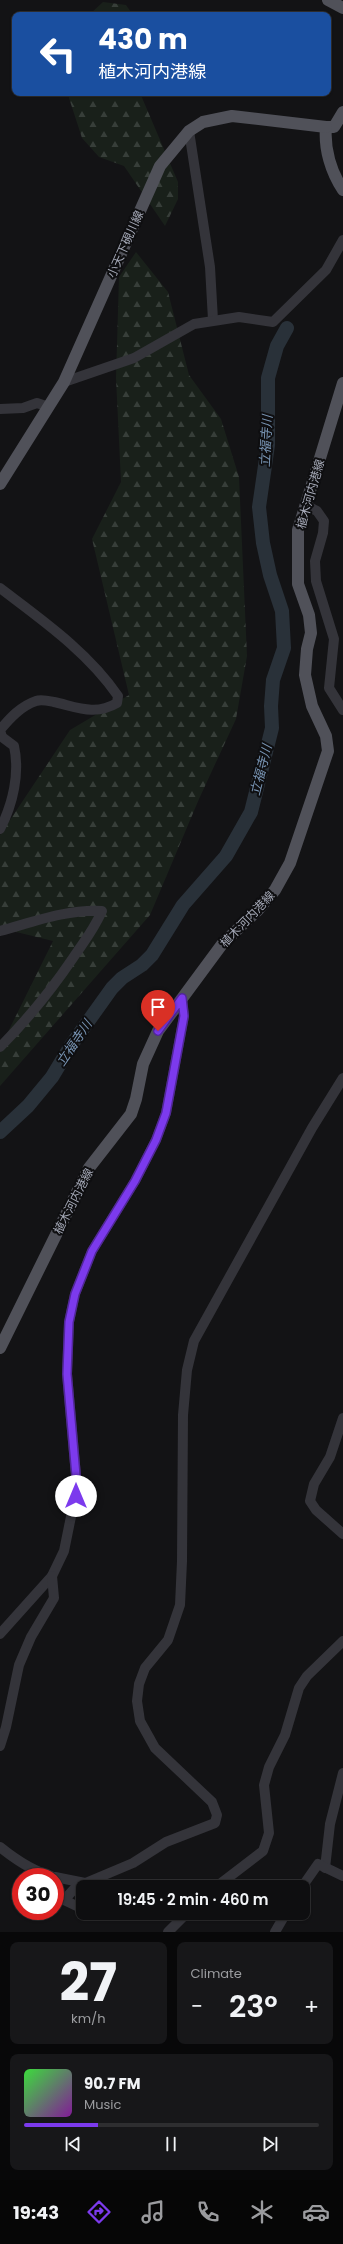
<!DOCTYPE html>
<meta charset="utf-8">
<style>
:root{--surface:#0e0e10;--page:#171719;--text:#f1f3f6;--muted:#9b9c9f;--line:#2e2e30;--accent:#7c3aed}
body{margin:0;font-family:Poppins,"Noto Sans JP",sans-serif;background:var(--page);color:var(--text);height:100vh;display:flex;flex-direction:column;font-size:15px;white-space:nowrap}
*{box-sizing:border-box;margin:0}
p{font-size:13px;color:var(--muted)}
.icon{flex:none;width:22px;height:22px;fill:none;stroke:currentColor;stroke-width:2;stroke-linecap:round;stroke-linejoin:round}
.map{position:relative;height:1932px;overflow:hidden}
.panel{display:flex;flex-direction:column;gap:10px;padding:10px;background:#080809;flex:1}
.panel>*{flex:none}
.hud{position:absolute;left:12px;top:12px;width:319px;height:84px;border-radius:8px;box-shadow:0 1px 3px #0004,0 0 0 1px var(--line);background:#1a4fa0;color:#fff;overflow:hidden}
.speed{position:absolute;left:12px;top:1868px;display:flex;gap:8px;font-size:20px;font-weight:700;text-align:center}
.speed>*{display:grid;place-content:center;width:52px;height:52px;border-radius:50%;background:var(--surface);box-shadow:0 1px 3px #0004,0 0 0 1px var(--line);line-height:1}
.speed .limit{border:6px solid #d22;background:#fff;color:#111}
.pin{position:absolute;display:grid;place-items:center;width:34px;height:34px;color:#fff;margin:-41px -17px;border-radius:50% 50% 50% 0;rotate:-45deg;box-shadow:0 0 4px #0007}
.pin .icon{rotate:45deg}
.me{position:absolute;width:44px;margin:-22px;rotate:0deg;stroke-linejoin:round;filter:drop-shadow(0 0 3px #0008)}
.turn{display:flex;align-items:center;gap:14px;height:84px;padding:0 20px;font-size:18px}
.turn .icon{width:52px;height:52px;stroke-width:2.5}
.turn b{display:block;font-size:28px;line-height:34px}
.big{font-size:30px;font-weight:600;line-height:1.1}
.panel .tile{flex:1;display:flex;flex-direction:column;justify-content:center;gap:6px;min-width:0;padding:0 14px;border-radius:8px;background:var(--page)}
.panel .dial{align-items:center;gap:0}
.dial b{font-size:52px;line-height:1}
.song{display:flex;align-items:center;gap:12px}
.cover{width:48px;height:48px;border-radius:6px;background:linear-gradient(135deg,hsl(120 70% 55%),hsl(290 70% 35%))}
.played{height:4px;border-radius:2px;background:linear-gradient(90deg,var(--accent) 25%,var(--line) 25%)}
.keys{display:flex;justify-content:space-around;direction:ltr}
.heat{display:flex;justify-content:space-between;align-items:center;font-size:22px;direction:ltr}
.panel .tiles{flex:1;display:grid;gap:10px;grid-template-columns:1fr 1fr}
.tile:last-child{grid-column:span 2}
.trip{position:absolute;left:76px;top:1880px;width:234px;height:40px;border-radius:8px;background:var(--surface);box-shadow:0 1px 3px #0004,0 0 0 1px var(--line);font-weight:600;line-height:40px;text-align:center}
.menu{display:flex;height:64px;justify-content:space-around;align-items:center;background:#060606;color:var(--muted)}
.menu .icon{width:28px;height:28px}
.menu .active{color:var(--accent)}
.menu b{font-size:18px;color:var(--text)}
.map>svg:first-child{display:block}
</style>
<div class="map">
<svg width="343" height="1932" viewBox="0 0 343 1932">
<defs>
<pattern id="forest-firs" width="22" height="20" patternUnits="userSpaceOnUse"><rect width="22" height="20" fill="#19201a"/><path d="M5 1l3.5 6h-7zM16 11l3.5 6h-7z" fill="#373e39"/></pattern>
</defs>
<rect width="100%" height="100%" fill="#131315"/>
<!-- forest -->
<g fill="url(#forest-firs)">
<polygon points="103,2 126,5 133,15 89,15"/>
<polygon points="69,93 140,93 178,182 178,199 165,226 124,166 99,157 82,138 69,98"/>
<polygon points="136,252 168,292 189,375 221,419 239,477 247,656 236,719 199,799 150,915 0,1086 0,1048 53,941 0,928 0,835 70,730 129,695 92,539 121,482 116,378 119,277"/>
</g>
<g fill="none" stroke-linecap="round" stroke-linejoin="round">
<!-- river -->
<polyline stroke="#293139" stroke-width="14" points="0,1132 28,1106 52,1077 72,1044 112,988 122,978 142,965 152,955 183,905 226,856 251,812 272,728 271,706 273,680 284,648 282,611 270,575 263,543 259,507 268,445 268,378 277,346 287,328"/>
<!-- minor -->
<g stroke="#34343a" stroke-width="10">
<polyline points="189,131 210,267 213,320"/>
<polyline points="64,382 134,358 194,324 239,317 273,322 326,270 343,240"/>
<polyline points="0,409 23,408 37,403 49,407"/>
<polyline points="305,505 317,511 324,521 323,533 315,561 316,581 334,639 329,688 343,710"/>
<path d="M 0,588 C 42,620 88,652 118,696 L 117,703 C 95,716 77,707 54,702 C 49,701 41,699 36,701 C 21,706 10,718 0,730 L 2,737 L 14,746 C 20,773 13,804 0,829"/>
<path d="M 0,931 C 33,922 68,909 102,911 C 93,931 85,940 73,958 C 52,989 27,1020 0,1047"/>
<polyline points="343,1418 330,1457 314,1484 310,1501 316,1510 343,1534"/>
<polyline points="0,1634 52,1576 64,1551 77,1487 67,1374 69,1322 75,1294 92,1251 135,1181 156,1140 166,1113 184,1016 182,998"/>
<polyline points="0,1746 6,1727 19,1665 31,1637 54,1598 52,1576"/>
<path d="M 0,1847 C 16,1860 34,1872 54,1877"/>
<polyline points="325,1868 330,1824 343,1773"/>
<polyline points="55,1877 85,1883"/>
<polyline points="216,1887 263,1851 269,1833 264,1785 269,1767 285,1735 299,1688 307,1676 343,1641"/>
<polyline points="302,1887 318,1864 343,1876"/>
<polyline points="83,1909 64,1900 76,1887 133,1863 166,1842 215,1823 217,1815 212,1802 155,1748 140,1721 137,1701 139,1684 145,1668 168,1640 180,1605 182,1561 183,1415 187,1370 194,1341 312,1128 343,1078"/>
<polyline points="168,1932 187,1913"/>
<polyline points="275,1932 286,1913"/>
</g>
<!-- major -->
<g stroke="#505159" stroke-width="12">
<polyline points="328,0 343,8"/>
<path d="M 343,112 L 334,127 L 326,127 C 324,149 331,172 343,190"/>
<polyline points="0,484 64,382 160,166 189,131 203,122 232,116 326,127"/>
<polyline points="0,1348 89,1168 131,1114 136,1099 143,1064 158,1031 223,943 257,911 275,890 290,863 328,751 326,736 312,706 305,675 307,649 311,633 309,615 298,584 298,530 343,383"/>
</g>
</g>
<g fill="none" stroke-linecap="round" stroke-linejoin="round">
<defs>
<polyline id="route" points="76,1496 77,1487 67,1374 69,1322 75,1294 92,1251 135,1181 156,1140 166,1113 184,1016 182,998 158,1031"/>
</defs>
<!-- route casing -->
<use href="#route" stroke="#51269a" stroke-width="10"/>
<!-- route -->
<use href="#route" stroke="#7c3aed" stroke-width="7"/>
</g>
<g text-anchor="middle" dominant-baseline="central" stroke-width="4" stroke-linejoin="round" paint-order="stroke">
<!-- street labels -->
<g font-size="12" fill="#a4a8b6" stroke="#0e0e10">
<text transform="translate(125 244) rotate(-66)">小天下硯川線</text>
<text transform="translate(310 494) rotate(-74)">植木河内港線</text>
<text transform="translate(247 919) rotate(-46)">植木河内港線</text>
<text transform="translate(73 1201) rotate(-63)">植木河内港線</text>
</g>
<!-- water labels -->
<g font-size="13" font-style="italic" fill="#7894b3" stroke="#0e0e10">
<text transform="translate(266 441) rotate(-87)">立福寺川</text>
<text transform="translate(261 770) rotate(-76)">立福寺川</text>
<text transform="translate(74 1043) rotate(-56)">立福寺川</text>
</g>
</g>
</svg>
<div class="speed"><div class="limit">30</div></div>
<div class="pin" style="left:158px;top:1031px;background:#d93025"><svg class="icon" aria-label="arrive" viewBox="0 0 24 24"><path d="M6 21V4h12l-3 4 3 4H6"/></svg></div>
<svg class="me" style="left:76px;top:1496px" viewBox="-20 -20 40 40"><circle r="19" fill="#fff"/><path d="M0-13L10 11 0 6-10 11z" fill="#7c3aed"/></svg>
<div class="trip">19:45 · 2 min · 460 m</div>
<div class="hud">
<div class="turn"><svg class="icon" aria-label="left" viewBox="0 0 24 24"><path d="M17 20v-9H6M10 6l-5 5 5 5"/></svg><div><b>430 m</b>植木河内港線</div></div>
</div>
</div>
<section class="panel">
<div class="tiles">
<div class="tile dial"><b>27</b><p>km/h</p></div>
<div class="tile"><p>Climate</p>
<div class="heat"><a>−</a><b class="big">23°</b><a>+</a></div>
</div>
<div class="tile">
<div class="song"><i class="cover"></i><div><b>90.7 FM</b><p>Music</p></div></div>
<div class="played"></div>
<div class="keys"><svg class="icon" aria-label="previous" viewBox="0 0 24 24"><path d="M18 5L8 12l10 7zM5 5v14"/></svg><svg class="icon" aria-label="pause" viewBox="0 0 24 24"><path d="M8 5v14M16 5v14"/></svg><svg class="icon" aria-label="next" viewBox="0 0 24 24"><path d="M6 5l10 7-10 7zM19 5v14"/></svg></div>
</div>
</div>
</section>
<nav class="menu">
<b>19:43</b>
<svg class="icon active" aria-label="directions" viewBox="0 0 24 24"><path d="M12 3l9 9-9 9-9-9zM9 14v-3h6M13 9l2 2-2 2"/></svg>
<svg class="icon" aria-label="music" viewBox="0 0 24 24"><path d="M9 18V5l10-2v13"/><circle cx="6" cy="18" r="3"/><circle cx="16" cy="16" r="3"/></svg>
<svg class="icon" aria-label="phone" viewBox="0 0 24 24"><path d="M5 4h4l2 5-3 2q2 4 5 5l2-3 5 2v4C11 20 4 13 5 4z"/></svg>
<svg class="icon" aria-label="climate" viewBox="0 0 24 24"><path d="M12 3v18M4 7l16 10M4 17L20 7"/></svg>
<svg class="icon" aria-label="car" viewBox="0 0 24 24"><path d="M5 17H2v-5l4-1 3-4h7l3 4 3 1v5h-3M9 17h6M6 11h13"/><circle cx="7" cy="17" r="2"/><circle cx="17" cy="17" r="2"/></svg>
</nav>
